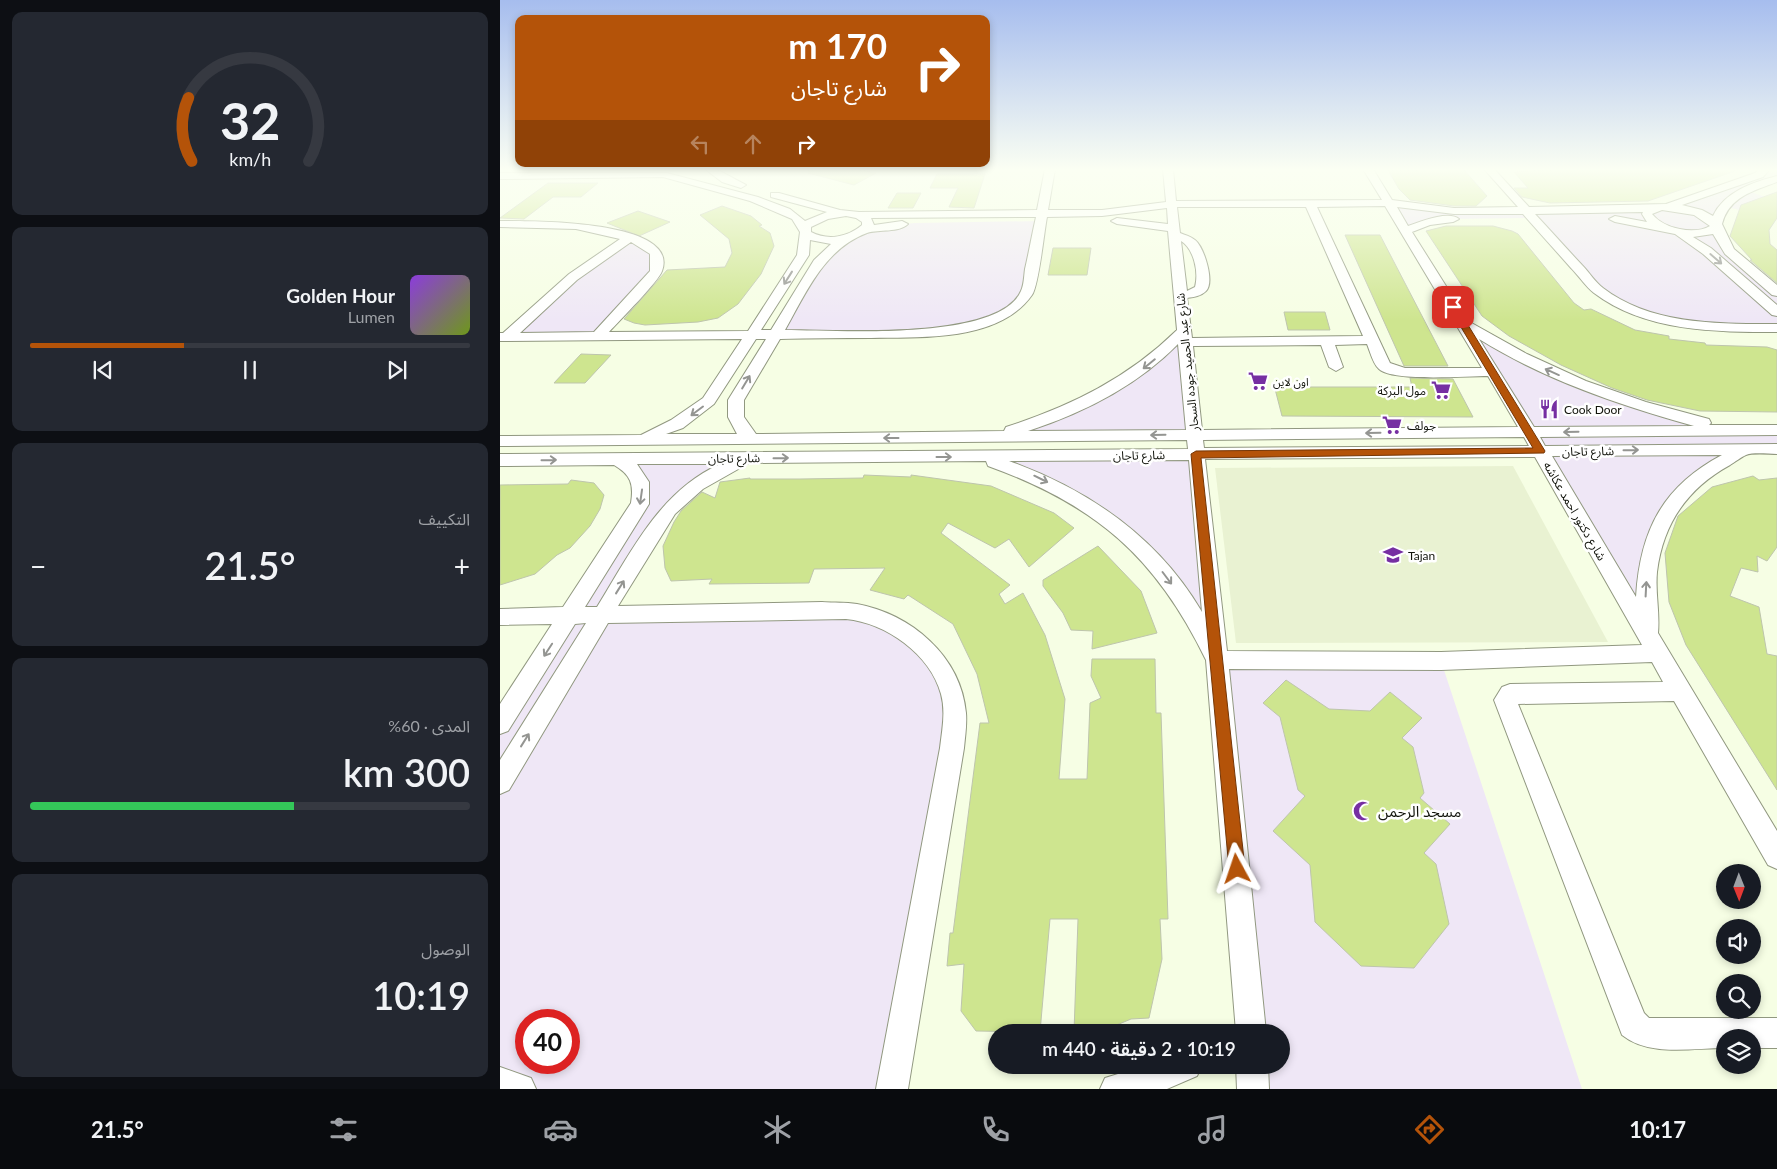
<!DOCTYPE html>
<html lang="ar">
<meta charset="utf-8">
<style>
:root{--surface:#171b24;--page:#242831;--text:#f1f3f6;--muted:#9ea1a6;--line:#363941;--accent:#b45309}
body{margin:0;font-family:Lato,"Noto Sans Arabic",sans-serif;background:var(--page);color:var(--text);direction:rtl;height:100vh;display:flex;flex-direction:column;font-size:19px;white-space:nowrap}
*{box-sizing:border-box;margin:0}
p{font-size:16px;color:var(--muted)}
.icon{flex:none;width:28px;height:28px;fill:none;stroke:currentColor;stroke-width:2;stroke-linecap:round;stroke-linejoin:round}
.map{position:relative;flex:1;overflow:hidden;direction:ltr}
.details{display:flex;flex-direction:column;gap:12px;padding:12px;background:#0d0f14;width:500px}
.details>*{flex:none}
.guide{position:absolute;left:15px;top:15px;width:475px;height:152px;border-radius:10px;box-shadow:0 2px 8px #0003;direction:rtl;background:#b45309;color:#fff;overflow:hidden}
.needle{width:32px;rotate:179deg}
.tools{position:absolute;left:1216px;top:864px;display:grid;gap:10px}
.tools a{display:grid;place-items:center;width:45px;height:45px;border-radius:50%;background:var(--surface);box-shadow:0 2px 8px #0003;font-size:25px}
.speed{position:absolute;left:15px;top:1009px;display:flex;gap:10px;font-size:25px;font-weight:700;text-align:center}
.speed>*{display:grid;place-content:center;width:65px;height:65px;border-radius:50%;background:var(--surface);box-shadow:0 2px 8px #0003;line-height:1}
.speed .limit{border:8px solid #d22;background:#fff;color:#111}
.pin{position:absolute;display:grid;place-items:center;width:42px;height:42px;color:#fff;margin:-21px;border-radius:10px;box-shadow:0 2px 8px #0006}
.me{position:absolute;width:55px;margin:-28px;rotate:355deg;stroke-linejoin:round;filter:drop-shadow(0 0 4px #0008)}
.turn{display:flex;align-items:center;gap:18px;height:105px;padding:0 20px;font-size:22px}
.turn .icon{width:65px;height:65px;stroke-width:2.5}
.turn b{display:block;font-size:35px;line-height:42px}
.lanes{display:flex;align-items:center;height:48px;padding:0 20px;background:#0003;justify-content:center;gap:25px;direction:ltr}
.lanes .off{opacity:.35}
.big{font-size:38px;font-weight:600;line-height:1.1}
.details .card{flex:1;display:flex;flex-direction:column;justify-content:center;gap:8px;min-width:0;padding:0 18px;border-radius:10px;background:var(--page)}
.details .dial{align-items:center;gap:0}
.dial svg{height:130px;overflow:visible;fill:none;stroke:var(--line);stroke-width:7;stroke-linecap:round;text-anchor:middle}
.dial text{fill:var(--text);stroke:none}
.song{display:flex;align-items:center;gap:15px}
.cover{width:60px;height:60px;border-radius:8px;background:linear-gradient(135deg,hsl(270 70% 55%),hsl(80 70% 35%))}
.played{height:5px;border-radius:2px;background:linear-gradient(90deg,var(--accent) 35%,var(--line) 35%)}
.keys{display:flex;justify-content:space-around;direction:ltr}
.heat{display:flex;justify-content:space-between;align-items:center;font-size:28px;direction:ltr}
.charge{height:8px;border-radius:4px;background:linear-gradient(90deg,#34c759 60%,var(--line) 0)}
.trip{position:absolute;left:488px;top:1024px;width:302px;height:50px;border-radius:25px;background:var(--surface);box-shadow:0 2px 8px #0003;font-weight:600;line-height:50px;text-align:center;direction:rtl}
.menu{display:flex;height:80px;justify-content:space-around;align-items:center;background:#090b0e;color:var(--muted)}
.menu .icon{width:35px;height:35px}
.menu .current{color:var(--accent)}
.menu b{font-size:22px;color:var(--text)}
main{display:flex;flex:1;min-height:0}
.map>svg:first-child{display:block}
</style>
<main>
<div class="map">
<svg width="1277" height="1089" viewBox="0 0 1277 1089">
<rect width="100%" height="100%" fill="#f6fee4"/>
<!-- built -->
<polygon fill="#e9f2d2" points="1013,466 1108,642 736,643 715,468"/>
<!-- green -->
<g fill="#efe7f6" fill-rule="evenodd">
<polygon points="1265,169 1277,169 1277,179 1248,191 1277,201 1277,219 1223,206 1218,235 1277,292 1277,328 1188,325 1115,301 1032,218 943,219 906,231 888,203 936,210 1155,208"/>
<path d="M 540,221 L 518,304 L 455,331 L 275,334 C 294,303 318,252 352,236 C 370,228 395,225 415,223 Z"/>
<polygon points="129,238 140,241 158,262 98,336 7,337 56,291"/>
<polygon points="962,322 1031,363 1175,416 1231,430 1277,430 1277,449 1247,449 1218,463 1158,527 1149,638"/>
<polygon points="684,331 694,435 493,437 577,407"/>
<polygon points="696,454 717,660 941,661 1082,1089 752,1089 750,1065 781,1065 781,1032 747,1032 717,660 615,524 479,457"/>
<path d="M 252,458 L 189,489 L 103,615 L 322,610 L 413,636 L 455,713 L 392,1089 L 0,1089 L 0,724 L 142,489 L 117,459 ZM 26,1020 L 69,1020 L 69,1062 L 26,1062 Z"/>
</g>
<!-- building -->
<g fill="#cee58f" stroke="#bec5ad">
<polygon points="309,169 356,169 376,173 354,185 308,173"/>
<polygon points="963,169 987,196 976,206 954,206 910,200 899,189 888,170"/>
<polygon points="1061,169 1234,169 1235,171 1148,201 1050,203 1022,197 1014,188 1028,188 1014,172"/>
<polygon points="437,174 485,174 474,208 449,207 458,188 430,188"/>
<polygon points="48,183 98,183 81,197 53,197 24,219 0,218"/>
<polygon points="1277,192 1277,218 1269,230 1270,244 1277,250 1277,283 1250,260 1252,260 1230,236 1241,205"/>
<polygon points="397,193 421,193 413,208 388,208"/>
<polygon points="222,206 251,216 262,225 259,226 270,233 274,246 261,274 238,304 218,318 198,322 145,325 134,323 124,319 167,270 225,267 232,253 229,239 200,215"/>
<polygon points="138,211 170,222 139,236 107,223"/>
<polygon points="946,226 993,226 1012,231 1018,234 1074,303 1084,310 1091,309 1135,330 1169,336 1169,339 1205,343 1206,345 1267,347 1277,350 1277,412 1200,411 1147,400 1112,388 1061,365 1009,336 982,316 926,231"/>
<polygon points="845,235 880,235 948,366 904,366"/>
<polygon points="553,248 591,248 587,275 548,275"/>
<polygon points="784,312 825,312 830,330 788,330"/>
<polygon points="81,354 111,355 85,383 54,383"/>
<polygon points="910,378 953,379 973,417 782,416 774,385 794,385 795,387 912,387"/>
<polygon points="364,475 411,477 411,475 491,486 554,513 574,528 529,567 509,539 495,548 448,523 441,533 510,585 499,594 505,604 523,593 545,635 565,699 559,779 587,779 590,703 601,698 591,676 592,659 655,659 656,713 661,713 668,919 660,919 662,959 649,1018 631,1019 600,1032 574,1032 578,919 550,919 540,1032 476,1031 461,1011 464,964 447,966 450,933 453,933 480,723 489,723 477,674 453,624 408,595 404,599 370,590 385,568 314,569 309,583 209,584 212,579 171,581 165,568 163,546 174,522 181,511 202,492 215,498 220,482 250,478 250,479 300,479 363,478"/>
<polygon points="1253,476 1259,480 1277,478 1277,547 1267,561 1257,556 1258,572 1241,568 1230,596 1259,607 1267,654 1277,656 1277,790 1186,645 1169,602 1165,553 1178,516 1212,487"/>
<polygon points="71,480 94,483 104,495 100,509 90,526 70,548 57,555 35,574 0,585 0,485 68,484"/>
<polygon points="598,546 641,591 657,633 592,649 593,631 571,630 563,613 543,586 543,580"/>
<polygon points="786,680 829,709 870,711 890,692 922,718 902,738 913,747 924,793 920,798 950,824 924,853 936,864 949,924 914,968 861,966 815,922 810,865 773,831 805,796 798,790 780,717 763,703"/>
</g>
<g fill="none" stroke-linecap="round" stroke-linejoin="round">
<defs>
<g id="minor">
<polygon points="205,169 216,169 246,185 241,188 222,182"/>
<path d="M 545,169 L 555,169 L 548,210 L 602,210 L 666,202 L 663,169 L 673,169 L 676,201 L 882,200 L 863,169 L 873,169 L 892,200 L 954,208 L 1018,207 L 984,169 L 994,169 L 1029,207 L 1166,204 L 1255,173 L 1260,169 L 1270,169 L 1263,177 L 1182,205 L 1202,210 L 1213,216 C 1224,192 1253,182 1277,176 L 1277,182 C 1253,191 1229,197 1222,224 L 1234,249 L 1277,285 L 1277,296 L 1272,295 L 1225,254 L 1213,234 L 1193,237 L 1211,248 L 1277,305 L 1277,316 L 1272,315 L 1203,254 L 1175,234 L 1115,222 L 1109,219 L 1115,216 L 1147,222 L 1142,214 L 1143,212 L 1035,214 C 1051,231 1066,248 1082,265 C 1089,272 1095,282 1103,288 C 1151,325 1219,324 1277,324 L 1277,332 C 1216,332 1145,332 1094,293 C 1086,287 1079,276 1071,268 C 1055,250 1039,232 1023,214 L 954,214 L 897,207 L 908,226 C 919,222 949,210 959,219 L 953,222 L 930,225 L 912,232 L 968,321 L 1027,354 L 1086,381 L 1146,402 L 1209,419 L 1211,423 L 1209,425 L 1277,425 L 1277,435 L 1040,437 L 1045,446 L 1277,444 L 1277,454 C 1268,454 1254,452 1246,455 C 1241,457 1235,462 1230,465 C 1188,488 1163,523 1157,572 C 1155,592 1160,613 1158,633 L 1277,831 L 1277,869 L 1268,865 L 1174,701 L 1018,704 L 1144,1013 L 1149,1018 L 1277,1018 L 1277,1048 L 1252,1048 L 1252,1038 L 1225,1038 L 1225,1048 C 1192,1048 1149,1057 1122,1035 L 994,700 L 1002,687 L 1010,684 L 1163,682 L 1152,662 L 941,670 L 729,669 L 766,1032 L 736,1032 L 706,660 C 656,557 596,505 488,466 L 486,461 L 249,463 L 203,489 L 175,514 L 118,606 L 322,602 C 334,603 345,602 357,604 C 411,614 461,656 466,713 C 467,725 465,737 464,748 L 408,1089 L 376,1089 L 440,748 C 442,730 446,712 441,694 C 430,654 386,623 346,619 L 108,623 L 9,790 L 0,794 L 0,760 L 86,623 L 75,624 L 8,731 L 0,734 L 0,704 L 52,624 L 0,625 L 0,609 L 63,607 L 131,503 C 134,484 131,475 114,465 L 0,466 L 0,454 L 688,449 L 687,440 L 0,446 L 0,436 L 141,435 L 171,420 L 203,398 L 242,339 L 0,341 L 0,333 L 3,333 L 69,274 L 120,239 L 76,229 L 0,227 L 0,221 C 28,221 181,219 162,271 C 159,281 119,321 109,332 L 248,331 L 297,255 L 300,232 L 292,219 L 250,201 L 163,177 L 0,179 L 0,173 L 167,173 L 258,197 L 290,209 L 305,221 L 327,212 L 271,197 L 271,193 L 279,193 L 340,210 L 359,212 L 537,210 ZM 885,206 L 982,368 L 905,368 L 890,363 L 817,207 ZM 677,207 L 806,207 L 863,336 L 692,338 L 687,298 C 694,297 701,296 706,291 C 715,282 704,247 695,240 C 690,236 685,235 680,233 ZM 667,208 L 668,224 L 617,218 L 611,221 L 617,224 L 668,231 L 677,330 C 628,378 571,406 506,427 L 504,431 L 256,434 L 244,417 L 244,400 L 280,339 C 310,338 341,338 371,338 C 421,337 499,342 532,295 C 539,285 544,232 547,217 L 602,216 ZM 1162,210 L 1194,215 L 1210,226 C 1194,235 1164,229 1152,214 ZM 346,216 L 356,218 L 362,222 L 362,225 C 348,237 328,241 311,232 L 311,227 L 328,219 ZM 536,217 C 532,234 529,252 525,269 C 524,276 524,285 521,291 C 499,342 333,330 285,330 C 306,293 324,249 367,233 C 379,229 399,233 408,224 L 402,221 L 374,225 L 371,218 ZM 310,240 L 331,244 L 314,260 L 271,330 L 261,330 L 309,255 ZM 681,241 C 694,249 699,272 695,287 L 687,291 ZM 131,242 L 150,254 L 150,271 L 94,332 L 20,333 L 77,280 ZM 256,339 L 266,339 L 228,400 L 228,417 L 237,434 L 166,434 L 183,428 L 214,404 ZM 979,339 C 1045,380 1119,405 1194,426 L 1034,427 ZM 678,344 L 686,430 L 528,431 C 583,413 637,386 678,344 ZM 867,344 C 870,351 873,364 879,369 C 893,382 966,376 988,376 L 1018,427 L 702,430 L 693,346 L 821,345 L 829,367 L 836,371 L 843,367 L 835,345 ZM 1024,437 L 1029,446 L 704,448 L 703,440 ZM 1222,455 C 1162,487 1140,531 1136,597 L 1052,456 ZM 1035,457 L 1142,645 L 941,652 L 727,651 L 705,459 ZM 689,460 L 702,612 C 658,537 589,490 509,461 ZM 137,464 L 220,464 C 159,492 131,552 97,607 L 85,607 L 149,504 L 149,482 Z"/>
<polygon points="647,1065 702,1065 697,1076 667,1089 600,1089 605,1078"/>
<polygon points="736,1065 768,1065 769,1089 737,1089"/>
<polygon points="0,1067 31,1078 36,1089 0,1089"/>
</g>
</defs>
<!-- minor casing -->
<use href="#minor" stroke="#919880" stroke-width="2"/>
<!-- minor -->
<use href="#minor" fill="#fff" fill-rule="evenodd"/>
</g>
<!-- one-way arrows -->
<defs><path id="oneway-shaft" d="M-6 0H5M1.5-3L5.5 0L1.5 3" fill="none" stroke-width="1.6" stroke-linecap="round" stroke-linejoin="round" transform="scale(1.25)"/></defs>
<g stroke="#949592">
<use href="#oneway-shaft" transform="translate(1216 259) rotate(41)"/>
<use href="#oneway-shaft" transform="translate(288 278) rotate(122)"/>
<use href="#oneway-shaft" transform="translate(649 364) rotate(141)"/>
<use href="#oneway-shaft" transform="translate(1052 372) rotate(-156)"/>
<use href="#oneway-shaft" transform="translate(246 382) rotate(-59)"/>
<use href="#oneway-shaft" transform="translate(197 411) rotate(143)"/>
<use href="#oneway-shaft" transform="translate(1071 432) rotate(179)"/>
<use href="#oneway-shaft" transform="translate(873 433) rotate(179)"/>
<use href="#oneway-shaft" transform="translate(658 435) rotate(179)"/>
<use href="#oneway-shaft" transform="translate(391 438) rotate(180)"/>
<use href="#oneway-shaft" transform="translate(1131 450) rotate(-1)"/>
<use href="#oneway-shaft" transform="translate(444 457)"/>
<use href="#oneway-shaft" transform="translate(281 458) rotate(-1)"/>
<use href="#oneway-shaft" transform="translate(49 460) rotate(-1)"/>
<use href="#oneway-shaft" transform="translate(541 479) rotate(26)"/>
<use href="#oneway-shaft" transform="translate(141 497) rotate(98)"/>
<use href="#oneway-shaft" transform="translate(667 578) rotate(53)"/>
<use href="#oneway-shaft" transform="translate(120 587) rotate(-58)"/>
<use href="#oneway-shaft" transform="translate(1146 589) rotate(-87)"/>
<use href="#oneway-shaft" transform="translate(48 650) rotate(123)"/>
<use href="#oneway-shaft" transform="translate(25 740) rotate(-58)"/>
</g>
<!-- sky -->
<linearGradient id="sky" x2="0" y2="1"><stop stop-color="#a6bdee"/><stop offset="0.53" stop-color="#fbfff3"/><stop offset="1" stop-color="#fbfff3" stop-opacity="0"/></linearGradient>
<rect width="1277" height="321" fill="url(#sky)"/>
<!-- route -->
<polygon fill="#b45309" stroke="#753606" points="950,305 957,307 1045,451 1044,453 701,458 745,869 742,875 737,877 731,875 729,869 691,454 696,451 1033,448 949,307"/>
<!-- icons -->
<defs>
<symbol id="supermarket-bare" viewBox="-9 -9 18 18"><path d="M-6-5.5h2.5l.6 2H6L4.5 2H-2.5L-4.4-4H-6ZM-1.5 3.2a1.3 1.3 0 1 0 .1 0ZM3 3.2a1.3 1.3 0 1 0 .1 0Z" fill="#762fa2" stroke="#fff" stroke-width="2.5" paint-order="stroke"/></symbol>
<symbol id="restaurant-bare" viewBox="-9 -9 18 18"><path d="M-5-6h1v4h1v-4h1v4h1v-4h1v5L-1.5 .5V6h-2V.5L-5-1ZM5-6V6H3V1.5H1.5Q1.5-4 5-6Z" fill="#762fa2" stroke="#fff" stroke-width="2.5" paint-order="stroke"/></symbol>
<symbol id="school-bare" viewBox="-9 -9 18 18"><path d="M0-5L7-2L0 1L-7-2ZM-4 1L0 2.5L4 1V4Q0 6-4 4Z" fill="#762fa2" stroke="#fff" stroke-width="2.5" paint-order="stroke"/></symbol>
<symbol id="mosque-bare" viewBox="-9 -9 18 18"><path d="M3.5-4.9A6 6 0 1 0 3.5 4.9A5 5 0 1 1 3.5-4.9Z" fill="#762fa2" stroke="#fff" stroke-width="2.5" paint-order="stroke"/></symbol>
</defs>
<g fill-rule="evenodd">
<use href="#supermarket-bare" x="744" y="367" width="28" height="28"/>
<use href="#supermarket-bare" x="927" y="376" width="28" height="28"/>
<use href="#restaurant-bare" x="1035" y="395" width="28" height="28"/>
<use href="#supermarket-bare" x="878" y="411" width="28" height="28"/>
<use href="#school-bare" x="879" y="541" width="28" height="28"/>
<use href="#mosque-bare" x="849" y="797" width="28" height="28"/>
</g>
<g text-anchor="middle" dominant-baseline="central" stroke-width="5" stroke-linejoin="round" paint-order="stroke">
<!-- far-poi labels -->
<g font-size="11" fill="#12140c" stroke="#fff" text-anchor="start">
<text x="773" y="381">اون لاين</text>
</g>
<!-- street labels -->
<g font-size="12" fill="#12140c" stroke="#fff">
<text transform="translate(687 362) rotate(-96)">شارع عبد الحميد جوده السحار</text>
<text transform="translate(1088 451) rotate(-1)">شارع تاجان</text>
<text transform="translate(639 455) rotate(-1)">شارع تاجان</text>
<text transform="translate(234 458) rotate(-1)">شارع تاجان</text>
<text transform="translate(1075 511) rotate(60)">شارع دكتور احمد عكاشه</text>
</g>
<!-- poi labels -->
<g font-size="12" fill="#12140c" stroke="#fff" text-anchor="start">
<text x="926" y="390" text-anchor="end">مول البركة</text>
<text x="1064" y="409">Cook Door</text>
<text x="907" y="425">جولف</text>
<text x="908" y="555">Tajan</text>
</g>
<!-- near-poi labels -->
<g font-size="15" fill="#12140c" stroke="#fff" text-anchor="start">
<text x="878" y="811">مسجد الرحمن</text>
</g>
</g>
</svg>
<div class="tools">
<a><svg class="needle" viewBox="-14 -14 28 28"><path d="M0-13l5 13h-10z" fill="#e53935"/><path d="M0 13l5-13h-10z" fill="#9ea1a6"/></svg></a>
<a><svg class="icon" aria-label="sound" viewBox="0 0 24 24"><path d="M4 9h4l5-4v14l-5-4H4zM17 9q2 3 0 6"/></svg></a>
<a><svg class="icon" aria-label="search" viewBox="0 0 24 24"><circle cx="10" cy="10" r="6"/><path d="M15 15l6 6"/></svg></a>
<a><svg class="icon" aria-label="layers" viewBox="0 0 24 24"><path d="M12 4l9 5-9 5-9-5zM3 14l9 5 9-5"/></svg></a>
</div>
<div class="speed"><div class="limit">40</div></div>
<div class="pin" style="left:953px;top:307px;background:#d93025"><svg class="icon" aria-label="arrive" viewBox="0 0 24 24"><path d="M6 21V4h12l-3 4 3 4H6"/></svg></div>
<svg class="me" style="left:737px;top:869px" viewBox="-20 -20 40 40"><path d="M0-17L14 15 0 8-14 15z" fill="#b45309" stroke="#fff" stroke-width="4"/></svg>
<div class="trip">10:19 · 2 دقيقة · 440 m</div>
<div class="guide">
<div class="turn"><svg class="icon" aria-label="right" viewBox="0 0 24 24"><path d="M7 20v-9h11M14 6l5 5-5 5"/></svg><div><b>170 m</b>شارع تاجان</div></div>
<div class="lanes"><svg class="icon off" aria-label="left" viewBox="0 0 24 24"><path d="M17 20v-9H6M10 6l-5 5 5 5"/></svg><svg class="icon off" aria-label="ahead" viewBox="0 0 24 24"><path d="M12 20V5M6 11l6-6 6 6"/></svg><svg class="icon" aria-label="right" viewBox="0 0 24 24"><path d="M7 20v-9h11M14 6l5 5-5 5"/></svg></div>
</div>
</div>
<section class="details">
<div class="card dial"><svg viewBox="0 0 100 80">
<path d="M14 69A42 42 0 1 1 86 69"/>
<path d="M14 69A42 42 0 0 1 12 30" stroke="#b45309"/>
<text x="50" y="56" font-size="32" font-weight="700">32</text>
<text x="50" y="72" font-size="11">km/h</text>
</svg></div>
<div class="card">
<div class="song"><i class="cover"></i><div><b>Golden Hour</b><p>Lumen</p></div></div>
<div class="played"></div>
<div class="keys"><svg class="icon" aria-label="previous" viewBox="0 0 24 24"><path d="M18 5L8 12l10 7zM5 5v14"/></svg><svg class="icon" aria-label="pause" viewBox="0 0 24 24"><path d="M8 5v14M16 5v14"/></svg><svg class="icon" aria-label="next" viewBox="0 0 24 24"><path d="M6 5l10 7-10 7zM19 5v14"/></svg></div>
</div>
<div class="card"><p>التكييف</p>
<div class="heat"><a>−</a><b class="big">21.5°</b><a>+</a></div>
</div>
<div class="card"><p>المدى · 60%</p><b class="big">300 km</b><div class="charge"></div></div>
<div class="card"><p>الوصول</p><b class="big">10:19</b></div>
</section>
</main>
<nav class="menu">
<b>10:17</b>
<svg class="icon current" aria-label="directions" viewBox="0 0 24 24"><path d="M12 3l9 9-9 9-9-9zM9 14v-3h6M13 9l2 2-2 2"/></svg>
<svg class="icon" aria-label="music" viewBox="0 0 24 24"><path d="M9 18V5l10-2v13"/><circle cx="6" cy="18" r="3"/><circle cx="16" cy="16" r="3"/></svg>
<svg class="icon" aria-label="phone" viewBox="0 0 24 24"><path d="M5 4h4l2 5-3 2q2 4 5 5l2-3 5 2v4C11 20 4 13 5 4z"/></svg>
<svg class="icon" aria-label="climate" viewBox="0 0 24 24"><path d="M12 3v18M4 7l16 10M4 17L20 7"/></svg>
<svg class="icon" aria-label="car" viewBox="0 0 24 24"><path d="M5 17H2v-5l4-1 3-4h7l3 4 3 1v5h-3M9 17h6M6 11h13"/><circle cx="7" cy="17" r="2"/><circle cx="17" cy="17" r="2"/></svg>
<svg class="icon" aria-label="filters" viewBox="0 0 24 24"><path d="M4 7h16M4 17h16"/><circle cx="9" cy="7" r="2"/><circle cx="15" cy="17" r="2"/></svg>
<b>21.5°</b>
</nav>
